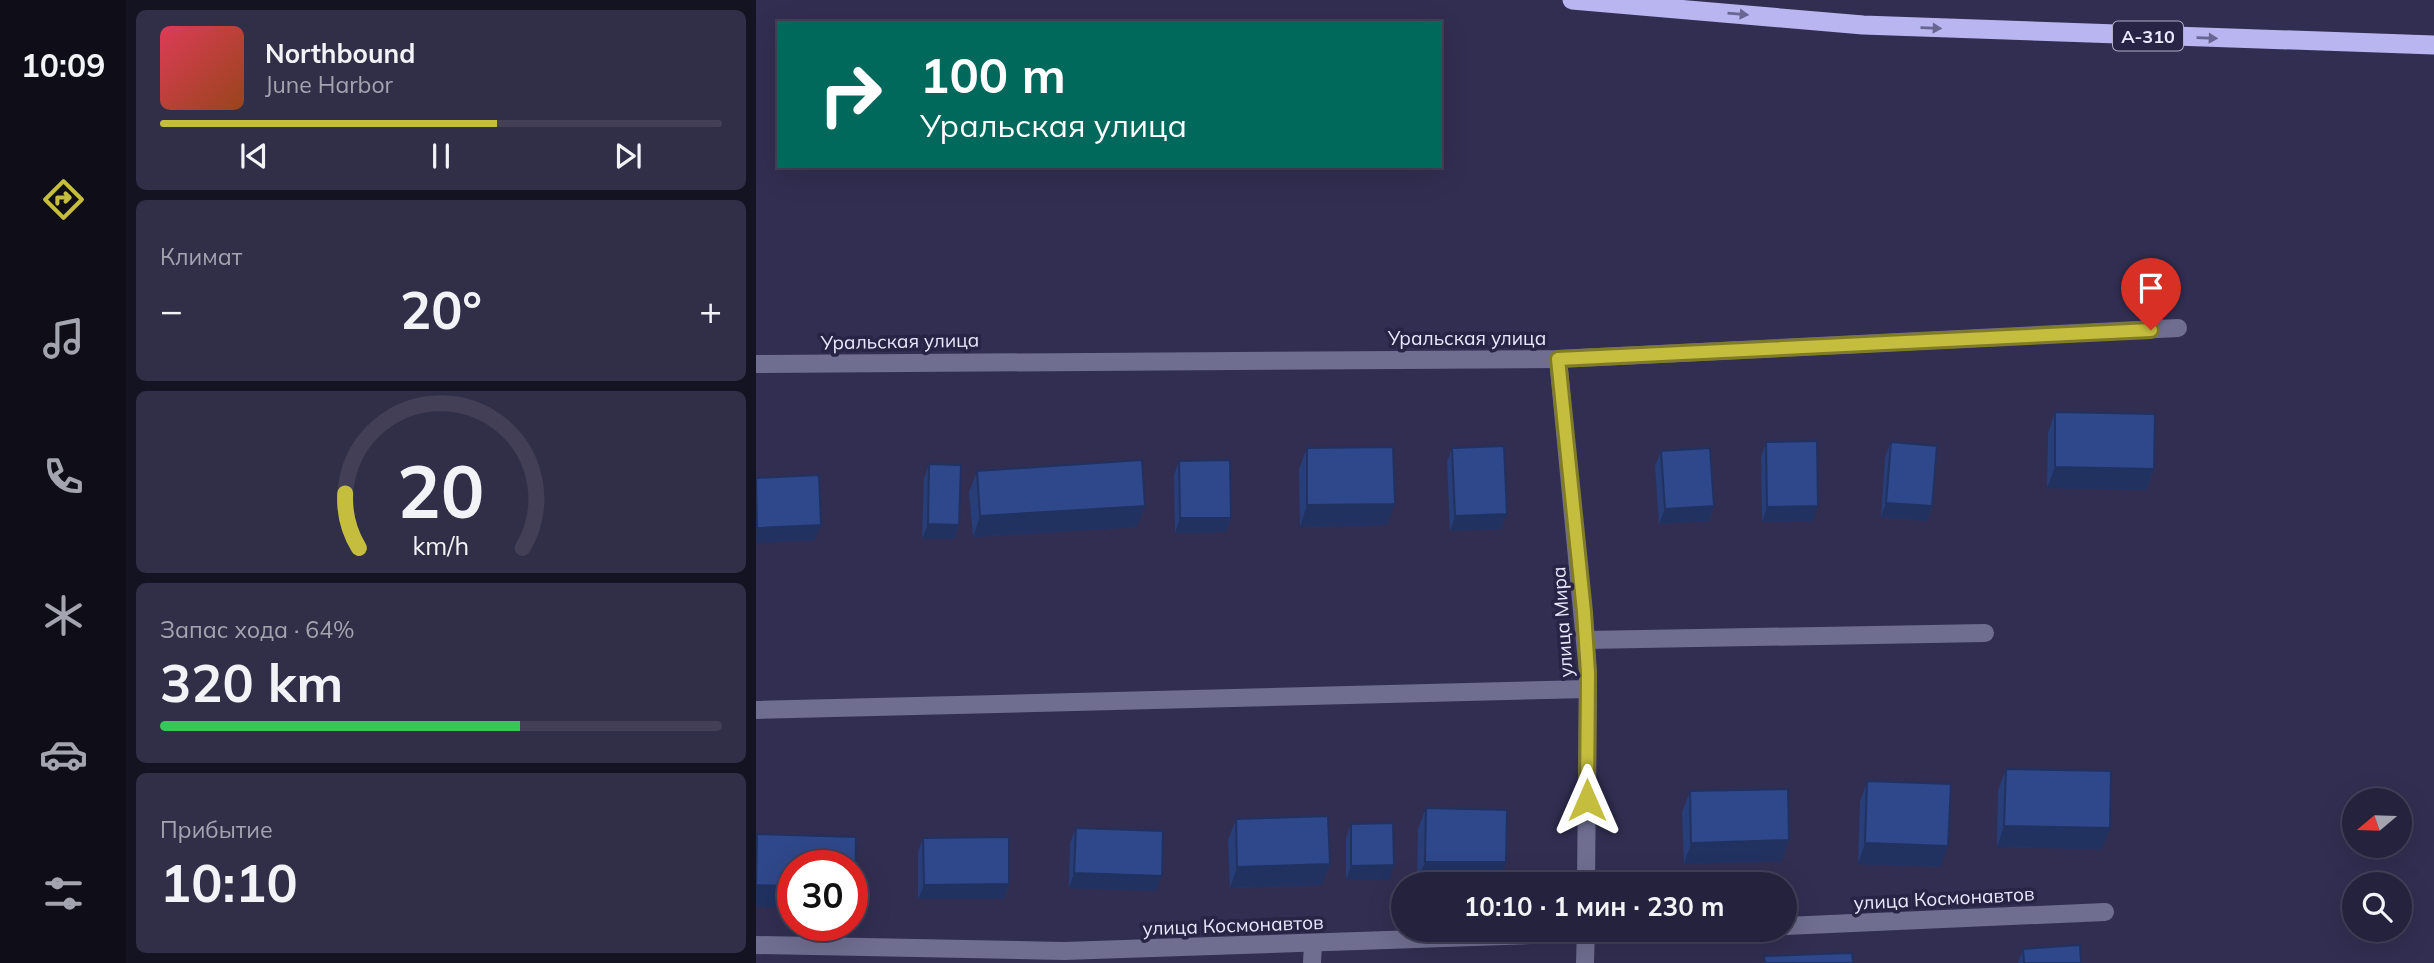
<!DOCTYPE html>
<html lang="ru">
<meta charset="utf-8">
<style>
:root{--surface:#25223d;--page:#312f48;--text:#f1f3f6;--muted:#a3a4b0;--line:#423f57;--accent:#c4bd3e}
body{margin:0;font-family:Mulish,sans-serif;background:var(--page);color:var(--text);height:100vh;display:flex;flex-direction:column;font-size:26px;white-space:nowrap}
*{box-sizing:border-box;margin:0}
p{font-size:23px;color:var(--muted)}
.icon{flex:none;width:38px;height:38px;fill:none;stroke:currentColor;stroke-width:2;stroke-linecap:round;stroke-linejoin:round}
.map{position:relative;flex:1;overflow:hidden}
.side{display:flex;flex-direction:column;gap:10px;padding:10px;background:#141322;width:630px}
.side>*{flex:none}
.banner{position:absolute;left:21px;top:21px;width:665px;height:147px;border-radius:0px;box-shadow:0 7px 28px #0002,0 0 0 2px var(--line);background:#00695c;color:#fff;overflow:hidden}
.needle{width:46px;rotate:251deg}
.controls{position:absolute;left:1586px;top:788px;display:grid;gap:14px}
.controls a{display:grid;place-items:center;width:70px;height:70px;border-radius:50%;background:var(--surface);box-shadow:0 7px 28px #0002,0 0 0 2px var(--line);font-size:35px}
.speed{position:absolute;left:21px;top:850px;display:flex;gap:14px;font-size:35px;font-weight:700;text-align:center}
.speed>*{display:grid;place-content:center;width:91px;height:91px;border-radius:50%;background:var(--surface);box-shadow:0 7px 28px #0002,0 0 0 2px var(--line);line-height:1}
.speed .limit{border:10px solid #d22;background:#fff;color:#111}
.pin{position:absolute;display:grid;place-items:center;width:60px;height:60px;color:#fff;margin:-72px -30px;border-radius:50% 50% 50% 0;rotate:-45deg;box-shadow:0 0 7px #0007}
.pin .icon{rotate:45deg}
.me{position:absolute;width:77px;margin:-38px;rotate:0deg;stroke-linejoin:round;filter:drop-shadow(0 0 5px #0008)}
.turn{display:flex;align-items:center;gap:24px;height:147px;padding:0 28px;font-size:32px}
.turn .icon{width:91px;height:91px;stroke-width:2.5}
.turn b{display:block;font-size:49px;line-height:60px}
.big{font-size:52px;font-weight:700;line-height:1.1}
.side .widget{flex:1;display:flex;flex-direction:column;justify-content:center;gap:10px;min-width:0;padding:0 24px;border-radius:10px;background:var(--page)}
.side .dial{align-items:center;gap:0}
.dial svg{height:182px;overflow:visible;fill:none;stroke:var(--line);stroke-width:7;stroke-linecap:round;text-anchor:middle}
.dial text{fill:var(--text);stroke:none}
.song{display:flex;align-items:center;gap:21px}
.cover{width:84px;height:84px;border-radius:10px;background:linear-gradient(135deg,hsl(350 70% 55%),hsl(20 70% 35%))}
.played{height:7px;border-radius:4px;background:linear-gradient(90deg,var(--accent) 60%,var(--line) 60%)}
.keys{display:flex;justify-content:space-around;direction:ltr}
.heat{display:flex;justify-content:space-between;align-items:center;font-size:38px;direction:ltr}
.charge{height:10px;border-radius:5px;background:linear-gradient(90deg,#34c759 64%,var(--line) 0)}
.trip{position:absolute;left:635px;top:872px;width:406px;height:70px;border-radius:35px;background:var(--surface);box-shadow:0 7px 28px #0002,0 0 0 2px var(--line);font-weight:700;line-height:70px;text-align:center}
main{display:flex;flex:1;min-height:0}
.tab-bar{display:flex;flex-direction:column;width:126px;justify-content:space-around;align-items:center;background:#0f0e18;color:var(--muted)}
.tab-bar .icon{width:49px;height:49px}
.tab-bar .on{color:var(--accent)}
.tab-bar b{font-size:32px;color:var(--text)}
.map>svg:first-child{display:block}
</style>
<main>
<nav class="tab-bar">
<b>10:09</b>
<svg class="icon on" aria-label="directions" viewBox="0 0 24 24"><path d="M12 3l9 9-9 9-9-9zM9 14v-3h6M13 9l2 2-2 2"/></svg>
<svg class="icon" aria-label="music" viewBox="0 0 24 24"><path d="M9 18V5l10-2v13"/><circle cx="6" cy="18" r="3"/><circle cx="16" cy="16" r="3"/></svg>
<svg class="icon" aria-label="phone" viewBox="0 0 24 24"><path d="M5 4h4l2 5-3 2q2 4 5 5l2-3 5 2v4C11 20 4 13 5 4z"/></svg>
<svg class="icon" aria-label="climate" viewBox="0 0 24 24"><path d="M12 3v18M4 7l16 10M4 17L20 7"/></svg>
<svg class="icon" aria-label="car" viewBox="0 0 24 24"><path d="M5 17H2v-5l4-1 3-4h7l3 4 3 1v5h-3M9 17h6M6 11h13"/><circle cx="7" cy="17" r="2"/><circle cx="17" cy="17" r="2"/></svg>
<svg class="icon" aria-label="filters" viewBox="0 0 24 24"><path d="M4 7h16M4 17h16"/><circle cx="9" cy="7" r="2"/><circle cx="15" cy="17" r="2"/></svg>
</nav>
<section class="side">
<div class="widget">
<div class="song"><i class="cover"></i><div><b>Northbound</b><p>June Harbor</p></div></div>
<div class="played"></div>
<div class="keys"><svg class="icon" aria-label="previous" viewBox="0 0 24 24"><path d="M18 5L8 12l10 7zM5 5v14"/></svg><svg class="icon" aria-label="pause" viewBox="0 0 24 24"><path d="M8 5v14M16 5v14"/></svg><svg class="icon" aria-label="next" viewBox="0 0 24 24"><path d="M6 5l10 7-10 7zM19 5v14"/></svg></div>
</div>
<div class="widget"><p>Климат</p>
<div class="heat"><a>−</a><b class="big">20°</b><a>+</a></div>
</div>
<div class="widget dial"><svg viewBox="0 0 100 80">
<path d="M14 69A42 42 0 1 1 86 69"/>
<path d="M14 69A42 42 0 0 1 8 45" stroke="#c4bd3e"/>
<text x="50" y="56" font-size="32" font-weight="700">20</text>
<text x="50" y="72" font-size="11">km/h</text>
</svg></div>
<div class="widget"><p>Запас хода · 64%</p><b class="big">320 km</b><div class="charge"></div></div>
<div class="widget"><p>Прибытие</p><b class="big">10:10</b></div>
</section>
<div class="map">
<svg width="1678" height="963" viewBox="0 0 1678 963">
<rect width="100%" height="100%" fill="#312e51"/>
<g fill="none" stroke-linecap="round" stroke-linejoin="round">
<!-- service -->
<g stroke="#6f6e90" stroke-width="18">
<polyline points="830,640 1229,633"/>
<polyline points="0,710 832,689"/>
<polyline points="556,963 557,943"/>
</g>
<!-- minor -->
<g stroke="#6f6e90" stroke-width="18">
<polyline points="802,359 832,673 830,884"/>
<polyline points="0,364 802,359 1422,328"/>
<polyline points="1029,926 1349,912"/>
<polyline points="0,945 308,951 954,929"/>
<polyline points="829,963 830,929"/>
</g>
<!-- trunk -->
<polyline stroke="#b8b5f0" stroke-width="19" points="816,0 1107,25 1678,45"/>
</g>
<!-- wall -->
<g fill="#283e78">
<polygon points="1299,412 1398,469 1390,490 1291,488 1292,433"/>
<polygon points="1010,442 1057,521 1006,522 1005,457"/>
<polygon points="1135,442 1176,506 1171,521 1125,517 1129,457"/>
<polygon points="551,448 631,525 544,527 543,469"/>
<polygon points="696,448 751,514 745,529 694,531 691,462"/>
<polygon points="905,451 958,506 953,521 903,524 899,466"/>
<polygon points="423,461 470,532 419,533 418,475"/>
<polygon points="173,464 203,525 198,539 166,539 168,479"/>
<polygon points="221,471 381,527 217,537 213,492"/>
<polygon points="1250,769 1346,849 1241,847 1242,790"/>
<polygon points="1111,781 1185,867 1102,864 1104,802"/>
<polygon points="934,791 1026,861 928,864 926,812"/>
<polygon points="670,808 750,862 742,884 661,883 662,829"/>
<polygon points="480,819 566,885 474,888 472,840"/>
<polygon points="595,824 633,880 590,880 590,838"/>
<polygon points="320,828 400,891 313,888 314,843"/>
<polygon points="167,838 253,884 248,899 162,899 162,852"/>
<polygon points="1267,949 1325,963 1262,963"/>
</g>
<!-- shaded-wall -->
<g fill="#213261">
<polygon points="1299,467 1398,469 1390,490 1291,488"/>
<polygon points="1130,503 1176,506 1171,521 1125,517"/>
<polygon points="639,504 631,525 544,527 551,505"/>
<polygon points="389,506 381,527 217,537 224,516"/>
<polygon points="958,506 953,521 903,524 909,509"/>
<polygon points="1062,506 1057,521 1006,522 1011,507"/>
<polygon points="751,514 745,529 694,531 699,516"/>
<polygon points="424,518 475,518 470,532 419,533"/>
<polygon points="172,524 203,525 198,539 166,539"/>
<polygon points="65,525 59,540 0,543 1,528"/>
<polygon points="1248,826 1354,828 1346,849 1241,847"/>
<polygon points="1033,840 1026,861 928,864 935,843"/>
<polygon points="1109,843 1192,846 1185,867 1102,864"/>
<polygon points="669,862 750,862 742,884 661,883"/>
<polygon points="574,864 566,885 474,888 481,867"/>
<polygon points="638,865 633,880 590,880 595,866"/>
<polygon points="318,873 406,876 400,891 313,888"/>
<polygon points="253,884 248,899 162,899 168,885"/>
<polygon points="0,885 37,886 37,908 0,907"/>
</g>
<!-- building -->
<g fill="#2f488b" stroke="#213261" stroke-width="2">
<polygon points="1299,412 1399,414 1398,469 1299,467"/>
<polygon points="1061,441 1062,506 1011,507 1010,442"/>
<polygon points="1135,442 1181,446 1176,506 1130,503"/>
<polygon points="748,446 751,514 699,516 696,448"/>
<polygon points="637,447 639,504 551,505 551,448"/>
<polygon points="954,448 958,506 909,509 905,451"/>
<polygon points="386,460 389,506 224,516 221,471"/>
<polygon points="474,460 475,518 424,518 423,461"/>
<polygon points="173,464 205,465 203,525 172,524"/>
<polygon points="63,475 65,525 1,528 0,478"/>
<polygon points="1250,769 1355,771 1354,828 1248,826"/>
<polygon points="1111,781 1195,784 1192,846 1109,843"/>
<polygon points="1032,789 1033,840 935,843 934,791"/>
<polygon points="670,808 751,810 750,862 669,862"/>
<polygon points="572,816 574,864 481,867 480,819"/>
<polygon points="637,823 638,865 595,866 595,824"/>
<polygon points="320,828 407,831 406,876 318,873"/>
<polygon points="1,834 100,837 99,888 96,888 96,866 37,866 37,886 0,885"/>
<polygon points="253,837 253,884 168,885 167,838"/>
<polygon points="1324,945 1325,963 1268,963 1267,949"/>
<polygon points="1096,953 1097,963 1009,963 1008,956"/>
</g>
<!-- one-way arrows -->
<defs><path id="oneway-solid" d="M-6-.8H1V-3.2L6.5 0L1 3.2V.8H-6Z" transform="scale(1.75)"/></defs>
<g fill="#686592">
<use href="#oneway-solid" transform="translate(982 14) rotate(5)"/>
<use href="#oneway-solid" transform="translate(1175 28) rotate(2)"/>
<use href="#oneway-solid" transform="translate(1451 38) rotate(2)"/>
</g>
<g fill="none" stroke-linecap="round" stroke-linejoin="round">
<defs>
<polyline id="route" points="831,800 832,673 828,612 802,359 1395,330"/>
</defs>
<!-- route casing -->
<use href="#route" stroke="#7f7b28" stroke-width="18"/>
<!-- route -->
<use href="#route" stroke="#c4bd3e" stroke-width="12"/>
</g>
<g text-anchor="middle" dominant-baseline="central" stroke-width="7" stroke-linejoin="round" paint-order="stroke">
<!-- shield labels -->
<rect fill="#272445" stroke="#aeadc6" stroke-width="2" x="1357" y="21.5" width="70" height="29" rx="5"/>
<g font-size="18" font-weight="bold" fill="#e8e8fe">
<text x="1392" y="36">А-310</text>
</g>
<!-- street labels -->
<g font-size="19" fill="#e8e8fe" stroke="#272445">
<text x="711" y="338">Уральская улица</text>
<text transform="translate(144 341) rotate(-1)">Уральская улица</text>
<text transform="translate(806 622) rotate(-94)">улица Мира</text>
<text transform="translate(1188 898) rotate(-3)">улица Космонавтов</text>
<text transform="translate(477 925) rotate(-2)">улица Космонавтов</text>
</g>
</g>
</svg>
<div class="controls">
<a><svg class="needle" viewBox="-14 -14 28 28"><path d="M0-13l5 13h-10z" fill="#e53935"/><path d="M0 13l5-13h-10z" fill="#a3a4b0"/></svg></a>
<a><svg class="icon" aria-label="search" viewBox="0 0 24 24"><circle cx="10" cy="10" r="6"/><path d="M15 15l6 6"/></svg></a>
</div>
<div class="speed"><div class="limit">30</div></div>
<div class="pin" style="left:1395px;top:330px;background:#d93025"><svg class="icon" aria-label="arrive" viewBox="0 0 24 24"><path d="M6 21V4h12l-3 4 3 4H6"/></svg></div>
<svg class="me" style="left:831px;top:800px" viewBox="-20 -20 40 40"><path d="M0-17L14 15 0 8-14 15z" fill="#c4bd3e" stroke="#fff" stroke-width="4"/></svg>
<div class="trip">10:10 · 1 мин · 230 m</div>
<div class="banner">
<div class="turn"><svg class="icon" aria-label="right" viewBox="0 0 24 24"><path d="M7 20v-9h11M14 6l5 5-5 5"/></svg><div><b>100 m</b>Уральская улица</div></div>
</div>
</div>
</main>
